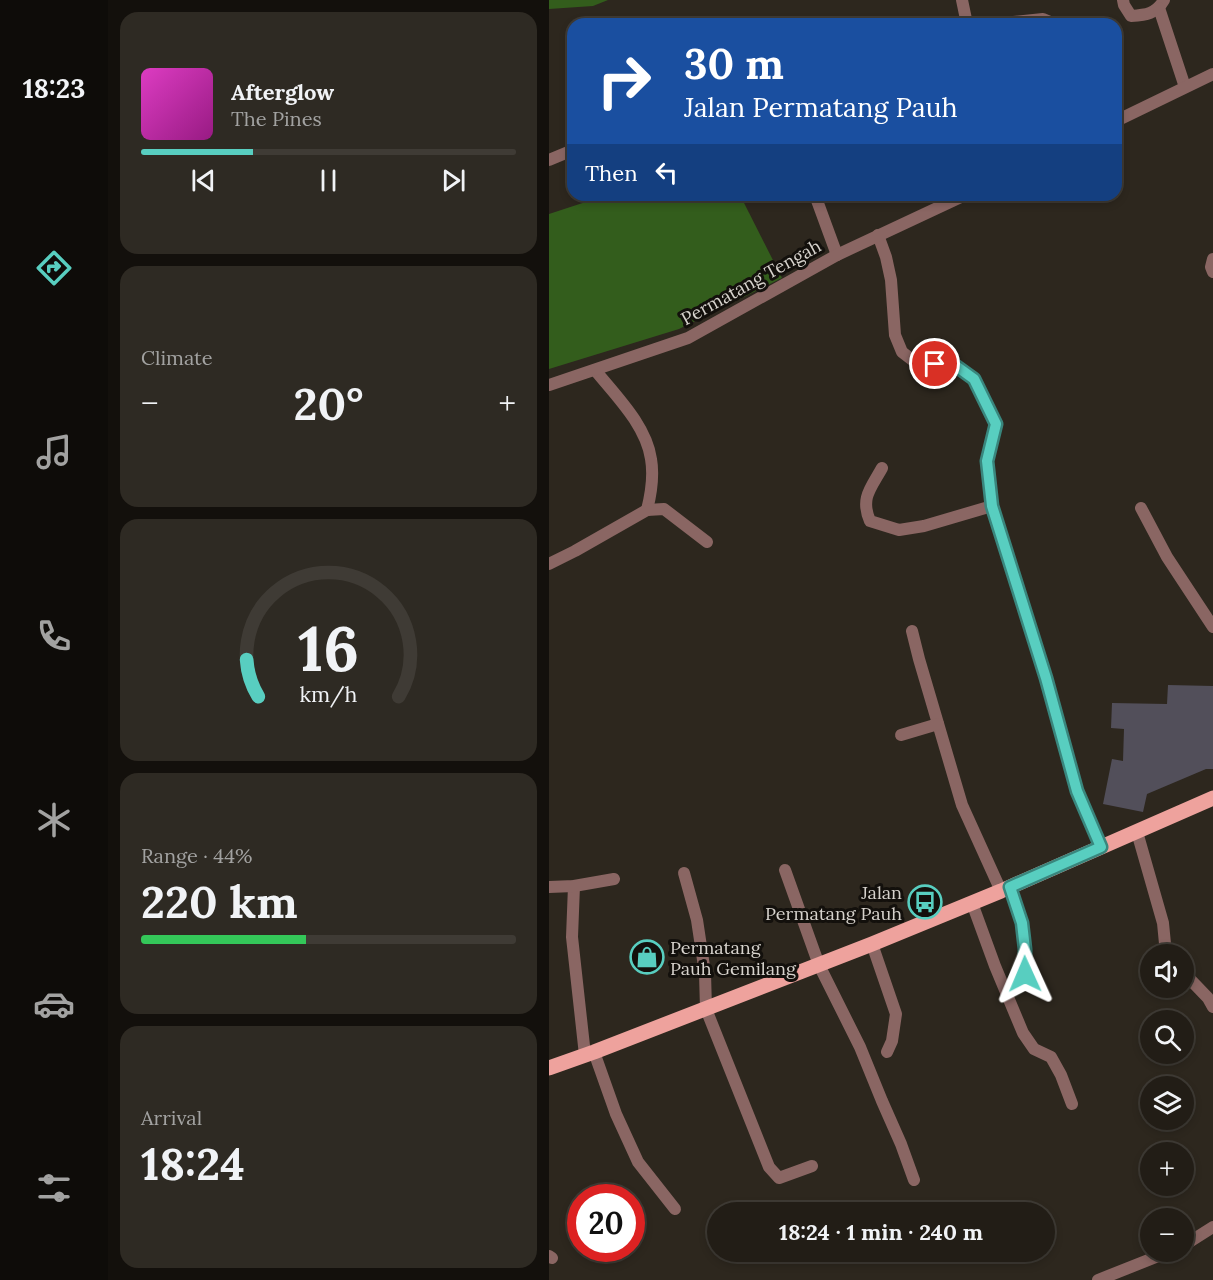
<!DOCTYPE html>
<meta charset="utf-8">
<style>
:root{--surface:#221d16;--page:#2e2a23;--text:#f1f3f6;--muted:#a2a2a1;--line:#3f3b35;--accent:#58cec0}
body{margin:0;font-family:Lora,serif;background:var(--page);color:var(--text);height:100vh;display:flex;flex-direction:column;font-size:22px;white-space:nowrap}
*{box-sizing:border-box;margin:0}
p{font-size:20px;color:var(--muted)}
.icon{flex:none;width:33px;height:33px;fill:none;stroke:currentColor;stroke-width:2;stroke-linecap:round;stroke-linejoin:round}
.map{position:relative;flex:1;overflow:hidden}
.side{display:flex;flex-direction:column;gap:12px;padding:12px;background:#13100c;width:441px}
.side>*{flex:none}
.banner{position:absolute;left:18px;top:18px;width:555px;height:183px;border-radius:18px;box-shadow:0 3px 9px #0003,0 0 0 2px var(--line);background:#1a4fa0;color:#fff;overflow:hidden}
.fabs{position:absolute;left:591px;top:944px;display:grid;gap:12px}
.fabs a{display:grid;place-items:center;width:54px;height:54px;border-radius:50%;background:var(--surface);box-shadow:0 3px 9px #0003,0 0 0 2px var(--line);font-size:30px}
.speed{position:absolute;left:18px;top:1184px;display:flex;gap:12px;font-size:30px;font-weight:700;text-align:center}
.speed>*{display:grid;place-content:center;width:78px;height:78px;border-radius:50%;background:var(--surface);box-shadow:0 3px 9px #0003,0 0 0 2px var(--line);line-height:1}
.speed .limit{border:9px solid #d22;background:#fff;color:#111}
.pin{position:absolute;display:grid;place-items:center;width:51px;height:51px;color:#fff;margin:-26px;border:3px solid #fff;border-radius:50%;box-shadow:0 2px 6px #0007}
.me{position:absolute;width:66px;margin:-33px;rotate:359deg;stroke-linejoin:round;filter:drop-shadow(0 0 4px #0008)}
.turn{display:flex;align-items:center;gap:21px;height:126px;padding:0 18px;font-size:27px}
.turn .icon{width:78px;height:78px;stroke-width:2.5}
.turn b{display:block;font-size:42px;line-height:51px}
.then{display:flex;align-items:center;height:57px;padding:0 18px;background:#0003;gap:12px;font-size:22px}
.big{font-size:45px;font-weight:800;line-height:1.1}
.side .tile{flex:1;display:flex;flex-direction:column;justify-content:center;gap:9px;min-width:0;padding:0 21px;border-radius:18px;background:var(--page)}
.side .dial{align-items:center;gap:0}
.dial svg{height:156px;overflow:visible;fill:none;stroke:var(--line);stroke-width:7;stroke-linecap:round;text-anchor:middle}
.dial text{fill:var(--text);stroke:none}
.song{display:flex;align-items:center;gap:18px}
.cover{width:72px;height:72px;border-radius:9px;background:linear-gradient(135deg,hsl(310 70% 55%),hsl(310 70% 35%))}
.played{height:6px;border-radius:3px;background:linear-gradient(90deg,var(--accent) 30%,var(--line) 30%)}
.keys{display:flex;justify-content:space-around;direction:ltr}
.heat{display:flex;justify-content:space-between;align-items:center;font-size:33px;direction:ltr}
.charge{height:9px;border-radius:4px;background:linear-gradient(90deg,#34c759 44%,var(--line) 0)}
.trip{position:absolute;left:158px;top:1202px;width:348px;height:60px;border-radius:30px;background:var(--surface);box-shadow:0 3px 9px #0003,0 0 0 2px var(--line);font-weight:800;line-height:60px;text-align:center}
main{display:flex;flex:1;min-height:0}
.dock{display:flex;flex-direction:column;width:108px;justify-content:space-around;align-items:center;background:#0e0c09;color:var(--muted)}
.dock .icon{width:42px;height:42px}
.dock .active{color:var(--accent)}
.dock b{font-size:27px;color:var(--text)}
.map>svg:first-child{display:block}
</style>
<main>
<nav class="dock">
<b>18:23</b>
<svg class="icon active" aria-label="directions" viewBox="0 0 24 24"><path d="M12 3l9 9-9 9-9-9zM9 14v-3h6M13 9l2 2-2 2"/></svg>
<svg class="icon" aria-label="music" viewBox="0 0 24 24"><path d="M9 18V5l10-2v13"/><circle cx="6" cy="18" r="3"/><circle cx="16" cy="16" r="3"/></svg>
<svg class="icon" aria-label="phone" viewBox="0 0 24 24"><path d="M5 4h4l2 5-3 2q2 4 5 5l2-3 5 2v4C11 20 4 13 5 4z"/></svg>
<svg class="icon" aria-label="climate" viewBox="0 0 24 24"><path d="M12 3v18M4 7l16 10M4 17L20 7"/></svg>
<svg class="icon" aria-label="car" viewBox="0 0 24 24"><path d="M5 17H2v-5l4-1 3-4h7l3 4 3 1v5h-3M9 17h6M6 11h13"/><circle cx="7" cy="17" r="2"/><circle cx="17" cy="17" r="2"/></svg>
<svg class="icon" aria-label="filters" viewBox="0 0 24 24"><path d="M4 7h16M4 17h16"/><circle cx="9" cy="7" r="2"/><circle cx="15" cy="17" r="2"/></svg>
</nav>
<section class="side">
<div class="tile">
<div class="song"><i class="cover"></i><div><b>Afterglow</b><p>The Pines</p></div></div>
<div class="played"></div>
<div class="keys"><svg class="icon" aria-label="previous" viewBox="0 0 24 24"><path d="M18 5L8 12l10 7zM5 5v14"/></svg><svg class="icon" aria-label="pause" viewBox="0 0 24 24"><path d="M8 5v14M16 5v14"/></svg><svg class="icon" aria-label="next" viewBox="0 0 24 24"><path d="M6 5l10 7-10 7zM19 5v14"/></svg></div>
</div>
<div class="tile"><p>Climate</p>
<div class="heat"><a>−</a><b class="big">20°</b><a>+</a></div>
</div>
<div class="tile dial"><svg viewBox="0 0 100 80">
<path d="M14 69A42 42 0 1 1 86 69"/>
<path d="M14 69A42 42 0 0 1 8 50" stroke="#58cec0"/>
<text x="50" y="56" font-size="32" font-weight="700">16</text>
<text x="50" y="72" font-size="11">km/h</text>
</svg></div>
<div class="tile"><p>Range · 44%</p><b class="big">220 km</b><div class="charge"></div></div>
<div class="tile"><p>Arrival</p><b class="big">18:24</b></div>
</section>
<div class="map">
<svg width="664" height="1280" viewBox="0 0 664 1280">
<rect width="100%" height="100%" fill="#2d271e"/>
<!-- green -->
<g fill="#335d1c">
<polygon points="0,0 59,0 44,6 0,9"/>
<polygon points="58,195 191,195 233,278 130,329 0,369 0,214"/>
</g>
<!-- building -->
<polygon fill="#524f5a" points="619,685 664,686 664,769 657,769 598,794 594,812 554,804 563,759 574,761 575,729 562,728 563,703 618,704"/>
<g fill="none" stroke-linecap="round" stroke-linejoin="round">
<!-- service -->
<g stroke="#8a6663" stroke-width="12">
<polyline points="0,160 24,150"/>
<polyline points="363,631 370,659 413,805 452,891"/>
<polyline points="352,735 389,724"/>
<polyline points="236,870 270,965"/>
<polyline points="135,873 148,920 156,973 157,1009"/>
<polyline points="461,887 473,923 476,949 476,974"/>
<polyline points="0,1256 3,1258"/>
</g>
<!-- minor -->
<g stroke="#8a6663" stroke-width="12">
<polyline points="413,0 418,24"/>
<path d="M 574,0 L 575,5 L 582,16 C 597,15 607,14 615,0"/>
<polyline points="610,8 636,87"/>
<polyline points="444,24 494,19 506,24"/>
<polyline points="567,121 664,74"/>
<polyline points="266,195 288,255"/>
<polyline points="329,235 337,257 342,280 346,335 353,352 366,362 407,366 425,379 448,424 438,461 443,506 497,678 528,791 552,847"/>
<polyline points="664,259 662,267 664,272"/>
<path d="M 46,370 C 67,396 97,425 102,459 C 105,476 102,494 98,510"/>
<polyline points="0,385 139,338 288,255 416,195"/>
<path d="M 333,468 C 322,488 311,498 321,521 L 350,530 L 375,526 L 443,506"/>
<polyline points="592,508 618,557 664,627"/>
<polyline points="0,564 26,551 98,510 115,509 158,542"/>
<polyline points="588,832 614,923 617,954"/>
<polyline points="25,886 23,937 36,1055"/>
<polyline points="0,887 25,886 65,879"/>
<polyline points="423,903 446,966 474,1033 485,1049 502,1057 512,1075 523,1104"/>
<polyline points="323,944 347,1014 343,1041 338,1052"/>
<polyline points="270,965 311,1047 333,1101 352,1144 365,1180"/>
<polyline points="634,972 659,998 664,1007"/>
<polyline points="157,1009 220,1167 230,1178 263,1166"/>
<polyline points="45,1052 67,1114 89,1162 126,1209"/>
<polyline points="634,1246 664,1227"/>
<polyline points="549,1280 622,1251"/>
</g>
<!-- primary -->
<polyline stroke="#eea29d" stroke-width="15" points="0,1068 45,1052 323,944 452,891 664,798"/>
</g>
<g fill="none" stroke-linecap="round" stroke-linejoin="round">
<defs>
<polyline id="route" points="386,364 407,366 425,379 447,424 438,461 443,506 497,678 528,791 552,847 461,887 473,923 476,949 476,974"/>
</defs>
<!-- route casing -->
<use href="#route" stroke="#39867d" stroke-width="15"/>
<!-- route -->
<use href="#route" stroke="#58cec0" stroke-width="10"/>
</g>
<!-- icons -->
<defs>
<symbol id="bus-ring" viewBox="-11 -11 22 22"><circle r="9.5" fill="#13100c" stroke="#58cec0" stroke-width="1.5"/><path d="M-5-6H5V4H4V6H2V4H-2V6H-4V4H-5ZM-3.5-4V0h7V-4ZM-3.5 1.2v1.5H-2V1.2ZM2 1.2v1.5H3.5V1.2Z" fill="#58cec0"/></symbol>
<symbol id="shop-ring" viewBox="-11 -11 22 22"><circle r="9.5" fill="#13100c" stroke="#58cec0" stroke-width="1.5"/><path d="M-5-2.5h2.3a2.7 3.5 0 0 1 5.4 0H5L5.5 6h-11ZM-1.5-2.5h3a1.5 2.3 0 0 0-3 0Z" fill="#58cec0"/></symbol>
</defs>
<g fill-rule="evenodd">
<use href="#bus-ring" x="357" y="883" width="38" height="38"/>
<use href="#shop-ring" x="79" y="938" width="38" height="38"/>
</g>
<g text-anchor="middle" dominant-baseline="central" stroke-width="6" stroke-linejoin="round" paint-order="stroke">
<!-- street labels -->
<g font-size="18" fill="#d7d3cd" stroke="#13100c">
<text transform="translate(202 282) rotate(-29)">Permatang Tengah</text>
</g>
<!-- poi labels -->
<g font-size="18" fill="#d7d3cd" stroke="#13100c" text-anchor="end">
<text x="353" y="892">Jalan<tspan x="353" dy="21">Permatang Pauh</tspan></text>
<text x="121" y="947" text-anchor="start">Permatang<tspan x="121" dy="21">Pauh Gemilang</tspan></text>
</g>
</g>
</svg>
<div class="fabs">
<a><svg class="icon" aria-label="sound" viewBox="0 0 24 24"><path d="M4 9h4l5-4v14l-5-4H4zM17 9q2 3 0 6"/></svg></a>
<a><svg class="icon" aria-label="search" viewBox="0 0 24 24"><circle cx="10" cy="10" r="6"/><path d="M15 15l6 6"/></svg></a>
<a><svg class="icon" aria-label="layers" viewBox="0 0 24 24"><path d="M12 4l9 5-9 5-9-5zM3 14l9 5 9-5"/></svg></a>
<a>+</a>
<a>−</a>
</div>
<div class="speed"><div class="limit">20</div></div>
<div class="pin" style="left:386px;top:364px;background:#d93025"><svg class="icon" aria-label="arrive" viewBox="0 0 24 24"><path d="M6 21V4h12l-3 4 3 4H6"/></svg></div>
<svg class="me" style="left:476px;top:974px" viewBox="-20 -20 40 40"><path d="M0-17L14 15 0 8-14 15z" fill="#58cec0" stroke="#fff" stroke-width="4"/></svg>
<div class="trip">18:24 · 1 min · 240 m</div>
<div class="banner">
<div class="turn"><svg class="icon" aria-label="right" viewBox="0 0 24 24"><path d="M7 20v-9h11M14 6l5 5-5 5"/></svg><div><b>30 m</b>Jalan Permatang Pauh</div></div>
<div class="then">Then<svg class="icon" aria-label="left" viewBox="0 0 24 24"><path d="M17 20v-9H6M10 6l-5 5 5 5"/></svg></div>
</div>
</div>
</main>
